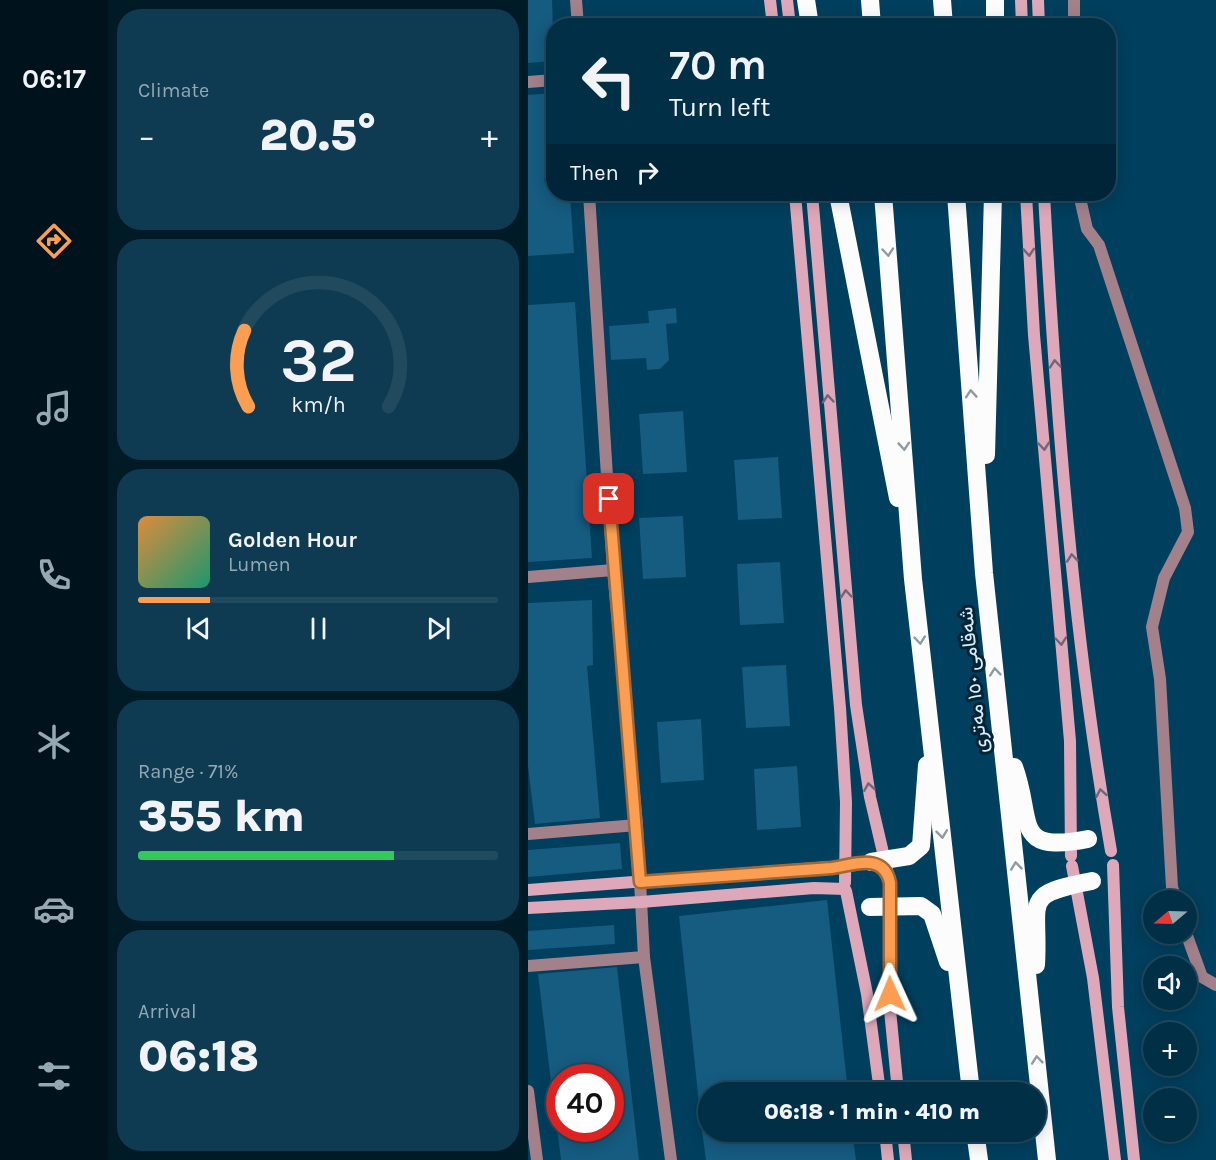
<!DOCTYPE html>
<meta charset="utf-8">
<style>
:root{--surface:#002f46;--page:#0e3b51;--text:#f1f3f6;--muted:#95a9b3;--line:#224a5f;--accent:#fb9e51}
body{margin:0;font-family:Karla,Vazirmatn,sans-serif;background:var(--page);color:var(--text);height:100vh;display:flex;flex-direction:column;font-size:22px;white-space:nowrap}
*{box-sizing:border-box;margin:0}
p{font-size:20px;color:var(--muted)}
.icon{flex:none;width:33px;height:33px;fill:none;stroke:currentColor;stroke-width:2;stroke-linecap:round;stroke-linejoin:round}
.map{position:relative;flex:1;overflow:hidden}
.sheet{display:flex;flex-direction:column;gap:9px;padding:9px;background:#001a26;width:420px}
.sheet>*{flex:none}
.banner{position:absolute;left:18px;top:18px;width:570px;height:183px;border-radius:24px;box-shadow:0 3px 15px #0003,0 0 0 2px var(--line);background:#002f46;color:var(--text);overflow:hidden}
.needle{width:39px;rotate:251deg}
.tools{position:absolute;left:615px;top:890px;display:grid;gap:12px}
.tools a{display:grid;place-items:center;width:54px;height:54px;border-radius:50%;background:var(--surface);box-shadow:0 3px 15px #0003,0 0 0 2px var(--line);font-size:30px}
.speed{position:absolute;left:18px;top:1064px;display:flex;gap:12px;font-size:30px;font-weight:700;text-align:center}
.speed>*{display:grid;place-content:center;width:78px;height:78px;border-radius:50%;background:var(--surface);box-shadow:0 3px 15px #0003,0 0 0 2px var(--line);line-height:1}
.speed .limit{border:9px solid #d22;background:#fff;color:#111}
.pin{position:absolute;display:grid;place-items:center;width:51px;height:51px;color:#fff;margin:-26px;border-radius:12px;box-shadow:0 3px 9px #0006}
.me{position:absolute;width:66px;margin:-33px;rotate:359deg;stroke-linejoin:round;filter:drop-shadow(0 0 4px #0008)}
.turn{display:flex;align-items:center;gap:21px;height:126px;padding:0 24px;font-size:27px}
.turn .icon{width:78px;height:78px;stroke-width:2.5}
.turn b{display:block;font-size:42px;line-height:51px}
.then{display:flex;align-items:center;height:57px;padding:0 24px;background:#0003;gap:12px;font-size:22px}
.big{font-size:45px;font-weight:800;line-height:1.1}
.sheet .tile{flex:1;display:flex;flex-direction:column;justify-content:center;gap:9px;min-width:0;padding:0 21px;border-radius:24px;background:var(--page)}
.sheet .dial{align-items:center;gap:0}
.dial svg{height:156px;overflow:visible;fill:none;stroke:var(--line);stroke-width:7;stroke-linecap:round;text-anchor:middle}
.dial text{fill:var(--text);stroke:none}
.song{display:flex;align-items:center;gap:18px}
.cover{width:72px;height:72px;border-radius:9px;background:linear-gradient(135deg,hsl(30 70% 55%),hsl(160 70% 35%))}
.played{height:6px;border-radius:3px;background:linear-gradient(90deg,var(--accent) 20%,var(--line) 20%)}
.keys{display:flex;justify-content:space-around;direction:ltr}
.heat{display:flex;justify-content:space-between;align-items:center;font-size:33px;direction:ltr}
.charge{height:9px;border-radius:4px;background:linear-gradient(90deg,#34c759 71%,var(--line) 0)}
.trip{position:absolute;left:170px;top:1082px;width:348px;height:60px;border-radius:30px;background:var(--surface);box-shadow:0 3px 15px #0003,0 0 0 2px var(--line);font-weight:800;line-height:60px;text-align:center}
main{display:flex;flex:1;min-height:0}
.tabs{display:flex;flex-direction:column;width:108px;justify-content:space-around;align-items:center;background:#00131c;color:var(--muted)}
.tabs .icon{width:42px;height:42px}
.tabs .selected{color:var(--accent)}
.tabs b{font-size:27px;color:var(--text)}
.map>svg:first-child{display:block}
</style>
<main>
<nav class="tabs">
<b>06:17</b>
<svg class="icon selected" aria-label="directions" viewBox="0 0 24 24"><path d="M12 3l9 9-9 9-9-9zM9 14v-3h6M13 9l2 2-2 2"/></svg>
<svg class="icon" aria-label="music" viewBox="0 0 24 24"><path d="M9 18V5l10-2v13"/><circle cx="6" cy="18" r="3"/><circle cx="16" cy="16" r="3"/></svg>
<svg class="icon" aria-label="phone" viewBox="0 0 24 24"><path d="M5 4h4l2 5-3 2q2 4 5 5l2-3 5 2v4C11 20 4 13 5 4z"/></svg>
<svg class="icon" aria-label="climate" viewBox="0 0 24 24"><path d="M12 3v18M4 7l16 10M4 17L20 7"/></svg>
<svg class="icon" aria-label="car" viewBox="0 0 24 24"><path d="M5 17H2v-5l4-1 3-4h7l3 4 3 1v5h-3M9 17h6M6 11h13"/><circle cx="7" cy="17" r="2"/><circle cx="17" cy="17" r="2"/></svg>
<svg class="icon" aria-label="filters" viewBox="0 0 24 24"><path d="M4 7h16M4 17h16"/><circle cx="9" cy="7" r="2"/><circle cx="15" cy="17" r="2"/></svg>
</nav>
<section class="sheet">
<div class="tile"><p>Climate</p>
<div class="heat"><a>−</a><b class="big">20.5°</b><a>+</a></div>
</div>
<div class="tile dial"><svg viewBox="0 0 100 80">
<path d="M14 69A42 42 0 1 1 86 69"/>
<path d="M14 69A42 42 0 0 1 12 30" stroke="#fb9e51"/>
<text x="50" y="56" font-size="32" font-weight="700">32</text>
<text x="50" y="72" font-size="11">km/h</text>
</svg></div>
<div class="tile">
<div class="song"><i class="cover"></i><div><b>Golden Hour</b><p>Lumen</p></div></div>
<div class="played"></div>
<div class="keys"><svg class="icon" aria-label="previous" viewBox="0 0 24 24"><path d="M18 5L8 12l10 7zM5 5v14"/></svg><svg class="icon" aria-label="pause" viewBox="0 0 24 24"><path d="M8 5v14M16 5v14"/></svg><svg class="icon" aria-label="next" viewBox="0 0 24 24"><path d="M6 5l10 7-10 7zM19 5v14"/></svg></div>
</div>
<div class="tile"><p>Range · 71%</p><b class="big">355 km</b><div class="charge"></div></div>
<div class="tile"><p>Arrival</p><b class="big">06:18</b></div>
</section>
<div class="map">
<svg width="688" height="1160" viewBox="0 0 688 1160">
<rect width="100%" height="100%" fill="#003f5d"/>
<!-- building -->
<g fill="#165b80">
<polygon points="0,0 24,0 26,61 0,63"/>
<polygon points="26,93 26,194 42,194 46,253 0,256 0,95"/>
<polygon points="47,302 64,558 0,562 0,305"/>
<polygon points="148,308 149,323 138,324 141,360 132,369 119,370 118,358 83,360 81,326 121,323 120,311"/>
<polygon points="155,411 159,472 115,474 111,414"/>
<polygon points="250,457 254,518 210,520 206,460"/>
<polygon points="155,516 158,577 115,579 111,518"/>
<polygon points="252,562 256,623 212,625 209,564"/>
<polygon points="64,600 65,665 59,666 72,818 7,824 0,766 0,603"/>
<polygon points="258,665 262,726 218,728 214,667"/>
<polygon points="173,719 176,780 133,783 129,722"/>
<polygon points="269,766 273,827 229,830 226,769"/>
<polygon points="92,843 94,869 0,877 0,850"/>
<polygon points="299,900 320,1092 180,1092 180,1122 173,1122 151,916"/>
<polygon points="86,925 87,944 0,950 0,931"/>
<polygon points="89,967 111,1160 33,1160 29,1128 82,1128 82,1077 32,1077 32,1099 25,1099 10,974"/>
<polygon points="174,1131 324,1131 328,1160 178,1160"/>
</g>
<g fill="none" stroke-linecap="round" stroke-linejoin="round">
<!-- street -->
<g stroke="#a2818b" stroke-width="12">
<polyline points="48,0 50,26"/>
<polyline points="546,26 546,0"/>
<polyline points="0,82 26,80"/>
<polyline points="61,194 85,570 109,825 116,957 143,1160"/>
<polyline points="551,194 559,229 571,245 657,508 660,532 636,578 624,627 632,679 644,887 648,900"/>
<polyline points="0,577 85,570"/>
<polyline points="0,834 109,825"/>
<polyline points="658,933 674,977 688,985"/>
<polyline points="0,966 116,957"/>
<polyline points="0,1091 9,1160"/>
</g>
<!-- secondary -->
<g stroke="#dda8b9" stroke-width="12">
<polyline points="242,0 245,26"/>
<polyline points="259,0 262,26"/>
<polyline points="493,0 494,26"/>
<polyline points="510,0 511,26"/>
<polyline points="267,194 312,708 318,802 317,883"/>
<polyline points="284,194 328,705 342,797 360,874"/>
<polyline points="498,194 506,335 542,741 543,856"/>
<path d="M 516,194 C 528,414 545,634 583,851"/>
<polyline points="585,865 590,1007 606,1160"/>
<polyline points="544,866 565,978 587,1160"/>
<polyline points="362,888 362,1010 370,1092"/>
<polyline points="0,890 328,865"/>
<polyline points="318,891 339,994 352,1092"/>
<polyline points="0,908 113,902 286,888 317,889"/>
<polyline points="357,1131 360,1160"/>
<polyline points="375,1131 378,1160"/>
</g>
<!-- highway -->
<g stroke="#fcfcfc" stroke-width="18">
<polyline points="278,0 282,26"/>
<polyline points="342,0 344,26"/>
<polyline points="414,0 416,26"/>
<polyline points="467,0 467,26"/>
<polyline points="310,194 370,498"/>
<polyline points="355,194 385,579 443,1092"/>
<polyline points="428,194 456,573 519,1160"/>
<polyline points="458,455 465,194"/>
<path d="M 486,767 C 506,821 483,854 560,839"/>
<polyline points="343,862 381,856 393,846 399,765"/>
<polyline points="342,907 393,906 404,914 420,962"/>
<path d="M 508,965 C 512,900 491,895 564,881"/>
<polyline points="447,1131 451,1160"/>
</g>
</g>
<!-- one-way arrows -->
<defs><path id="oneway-chevron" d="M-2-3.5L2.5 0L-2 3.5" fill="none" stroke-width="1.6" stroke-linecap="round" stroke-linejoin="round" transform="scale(1.5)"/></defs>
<g stroke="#8d9ba2">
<use href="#oneway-chevron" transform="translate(360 252) rotate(85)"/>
<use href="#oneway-chevron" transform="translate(443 394) rotate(-94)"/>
<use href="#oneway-chevron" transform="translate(376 446) rotate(86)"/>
<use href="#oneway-chevron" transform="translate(392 640) rotate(84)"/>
<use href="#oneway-chevron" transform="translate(467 672) rotate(-96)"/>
<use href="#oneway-chevron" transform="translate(414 834) rotate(83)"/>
<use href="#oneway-chevron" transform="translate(488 866) rotate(-96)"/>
<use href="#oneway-chevron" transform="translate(509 1060) rotate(-96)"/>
</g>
<g stroke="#716677">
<use href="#oneway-chevron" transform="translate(501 252) rotate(86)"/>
<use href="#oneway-chevron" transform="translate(527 364) rotate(-95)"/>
<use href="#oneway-chevron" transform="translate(300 399) rotate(-95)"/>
<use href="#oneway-chevron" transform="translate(516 446) rotate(85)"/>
<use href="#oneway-chevron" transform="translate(544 558) rotate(-96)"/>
<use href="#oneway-chevron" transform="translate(318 594) rotate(-95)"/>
<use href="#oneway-chevron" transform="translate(533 641) rotate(85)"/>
<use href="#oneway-chevron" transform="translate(341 787) rotate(-99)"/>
<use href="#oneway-chevron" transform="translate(573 793) rotate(-100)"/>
</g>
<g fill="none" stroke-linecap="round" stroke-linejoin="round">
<defs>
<path id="route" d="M 81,499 L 112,882 L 304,868 C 325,865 356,852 362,883 L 362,994"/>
</defs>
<!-- route casing -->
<use href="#route" stroke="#a36735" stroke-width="15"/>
<!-- route -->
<use href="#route" stroke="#fb9e51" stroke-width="10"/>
</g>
<g text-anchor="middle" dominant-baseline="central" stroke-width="6" stroke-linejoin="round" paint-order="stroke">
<!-- street labels -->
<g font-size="20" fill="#daeefc" stroke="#052435">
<text transform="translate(445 680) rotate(-96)">شەقامی ١٥٠ مەتری</text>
</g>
</g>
</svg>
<div class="tools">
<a><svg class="needle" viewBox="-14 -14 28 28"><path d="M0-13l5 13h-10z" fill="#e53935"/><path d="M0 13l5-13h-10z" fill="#95a9b3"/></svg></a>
<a><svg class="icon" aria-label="sound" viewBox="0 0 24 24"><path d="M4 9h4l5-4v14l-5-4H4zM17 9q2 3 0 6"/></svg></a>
<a>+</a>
<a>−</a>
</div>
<div class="speed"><div class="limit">40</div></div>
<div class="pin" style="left:81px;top:499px;background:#d93025"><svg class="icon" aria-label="arrive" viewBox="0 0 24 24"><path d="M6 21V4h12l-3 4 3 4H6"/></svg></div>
<svg class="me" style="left:362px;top:994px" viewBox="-20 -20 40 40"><path d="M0-17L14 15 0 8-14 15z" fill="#fb9e51" stroke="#fff" stroke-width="4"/></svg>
<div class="trip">06:18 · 1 min · 410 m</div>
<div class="banner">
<div class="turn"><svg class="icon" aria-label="left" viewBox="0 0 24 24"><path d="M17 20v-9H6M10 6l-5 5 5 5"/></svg><div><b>70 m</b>Turn left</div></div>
<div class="then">Then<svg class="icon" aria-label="right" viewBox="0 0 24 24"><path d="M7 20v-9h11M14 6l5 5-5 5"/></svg></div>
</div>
</div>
</main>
